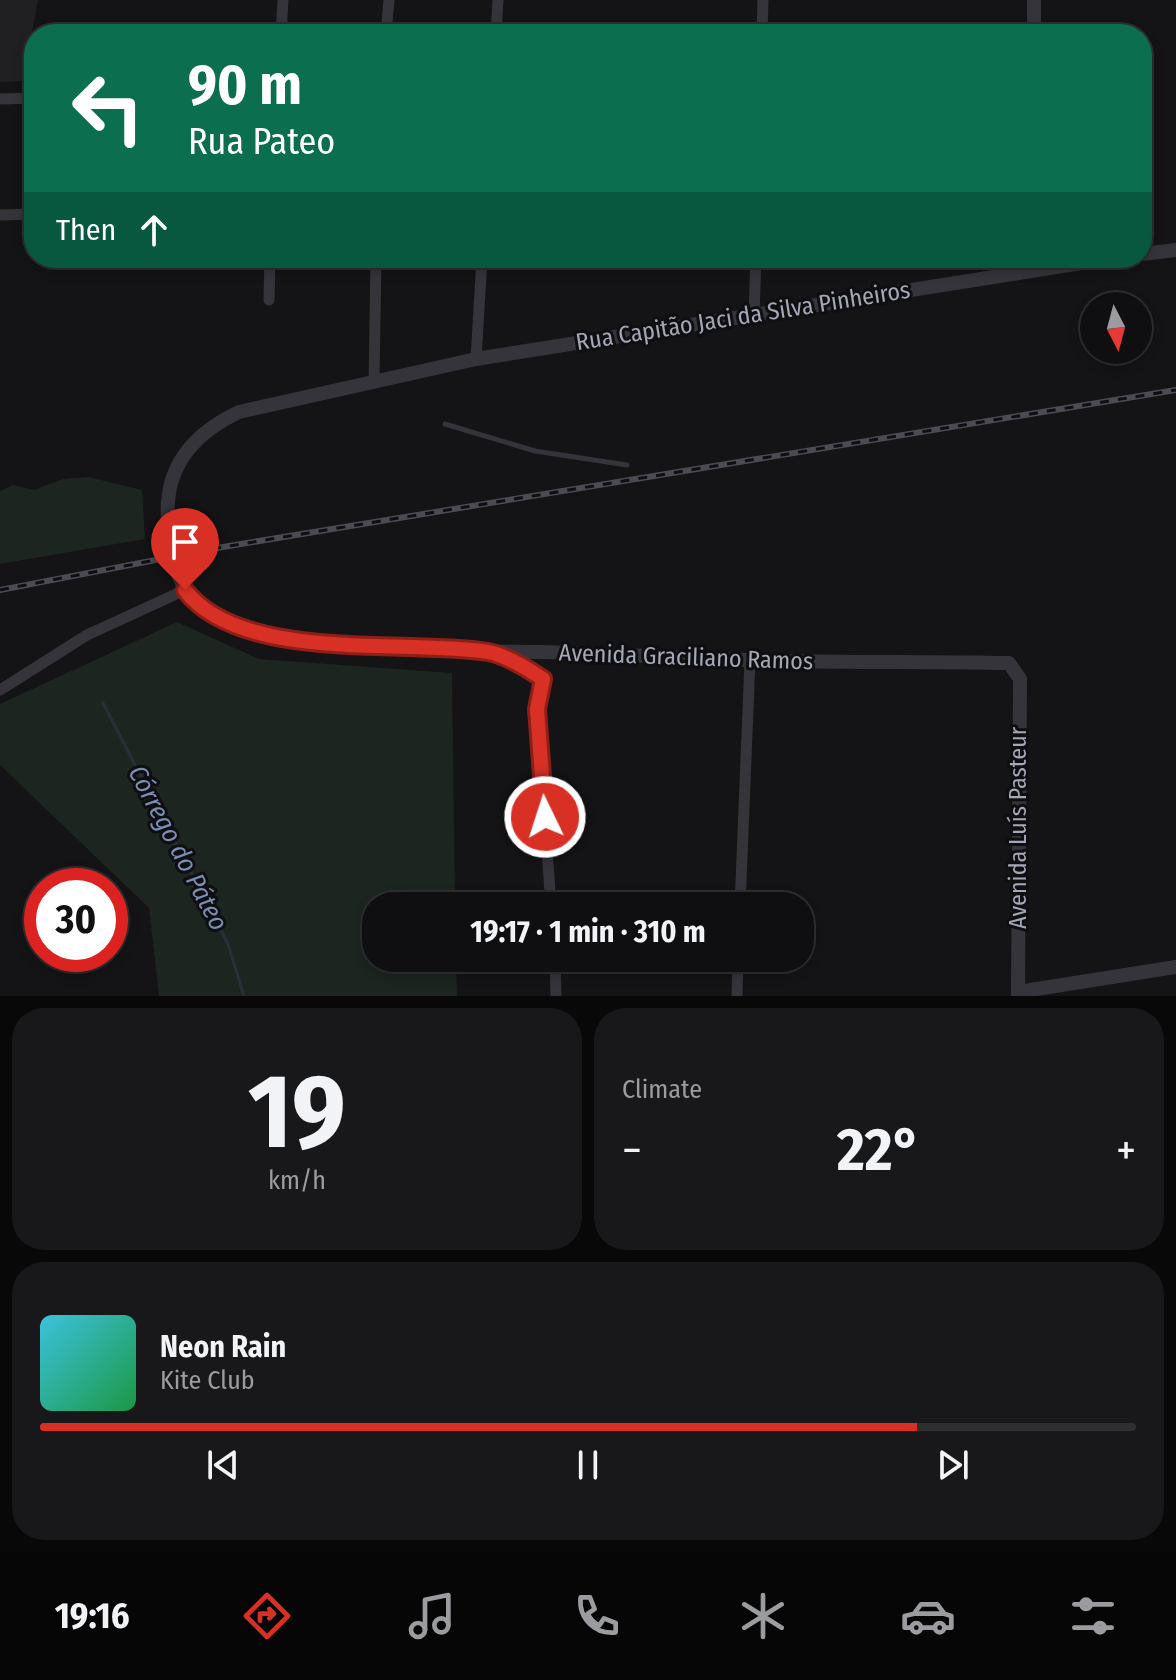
<!DOCTYPE html>
<meta charset="utf-8">
<style>
:root{--surface:#0f0e10;--page:#181719;--text:#f1f3f6;--muted:#9b9c9f;--line:#2f2e30;--accent:#d93025}
body{margin:0;font-family:"Fira Sans Condensed",sans-serif;background:var(--page);color:var(--text);height:100vh;display:flex;flex-direction:column;font-size:30px;white-space:nowrap}
*{box-sizing:border-box;margin:0}
p{font-size:26px;color:var(--muted)}
.icon{flex:none;width:44px;height:44px;fill:none;stroke:currentColor;stroke-width:2;stroke-linecap:round;stroke-linejoin:round}
.map{position:relative;height:996px;overflow:hidden}
.sheet{display:flex;flex-direction:column;gap:12px;padding:12px;background:#080809;flex:1}
.sheet>*{flex:none}
.banner{position:absolute;left:24px;top:24px;width:1128px;height:244px;border-radius:32px;box-shadow:0 4px 12px #0003,0 0 0 2px var(--line);background:#0b6e4f;color:#fff;overflow:hidden}
.needle{width:52px;rotate:174deg}
.tools{position:absolute;left:1080px;top:292px;display:grid;gap:16px}
.tools a{display:grid;place-items:center;width:72px;height:72px;border-radius:50%;background:var(--surface);box-shadow:0 4px 12px #0003,0 0 0 2px var(--line);font-size:40px}
.speed{position:absolute;left:24px;top:868px;display:flex;gap:16px;font-size:40px;font-weight:700;text-align:center}
.speed>*{display:grid;place-content:center;width:104px;height:104px;border-radius:50%;background:var(--surface);box-shadow:0 4px 12px #0003,0 0 0 2px var(--line);line-height:1}
.speed .limit{border:12px solid #d22;background:#fff;color:#111}
.pin{position:absolute;display:grid;place-items:center;width:68px;height:68px;color:#fff;margin:-82px -34px;border-radius:50% 50% 50% 0;rotate:-45deg;box-shadow:0 0 8px #0007}
.pin .icon{rotate:45deg}
.me{position:absolute;width:88px;margin:-44px;rotate:356deg;stroke-linejoin:round;filter:drop-shadow(0 0 6px #0008)}
.turn{display:flex;align-items:center;gap:28px;height:168px;padding:0 32px;font-size:36px}
.turn .icon{width:104px;height:104px;stroke-width:2.5}
.turn b{display:block;font-size:56px;line-height:68px}
.then{display:flex;align-items:center;height:76px;padding:0 32px;background:#0003;gap:16px;font-size:30px}
.big{font-size:60px;font-weight:700;line-height:1.1}
.sheet .card{flex:1;display:flex;flex-direction:column;justify-content:center;gap:12px;min-width:0;padding:0 28px;border-radius:32px;background:var(--page)}
.sheet .dial{align-items:center;gap:0}
.dial b{font-size:104px;line-height:1}
.song{display:flex;align-items:center;gap:24px}
.cover{width:96px;height:96px;border-radius:12px;background:linear-gradient(135deg,hsl(190 70% 55%),hsl(140 70% 35%))}
.played{height:8px;border-radius:4px;background:linear-gradient(90deg,var(--accent) 80%,var(--line) 80%)}
.keys{display:flex;justify-content:space-around;direction:ltr}
.heat{display:flex;justify-content:space-between;align-items:center;font-size:44px;direction:ltr}
.sheet .tiles{flex:1;display:grid;gap:12px;grid-template-columns:1fr 1fr}
.card:last-child{grid-column:span 2}
.trip{position:absolute;left:362px;top:892px;width:452px;height:80px;border-radius:32px;background:var(--surface);box-shadow:0 4px 12px #0003,0 0 0 2px var(--line);font-weight:700;line-height:80px;text-align:center}
.menu{display:flex;height:128px;justify-content:space-around;align-items:center;background:#060606;color:var(--muted)}
.menu .icon{width:56px;height:56px}
.menu .on{color:var(--accent)}
.menu b{font-size:36px;color:var(--text)}
.map>svg:first-child{display:block}
</style>
<div class="map">
<svg width="1176" height="996" viewBox="0 0 1176 996">
<rect width="100%" height="100%" fill="#141315"/>
<!-- built -->
<polygon fill="#201f22" points="0,0 38,0 23,81 0,82"/>
<!-- green -->
<g fill="#1d2520">
<polygon points="89,477 142,490 145,539 0,564 0,491 13,485 34,490 63,479"/>
<polygon points="177,622 259,659 452,673 455,906 376,906 376,958 456,958 457,996 159,996 149,908 0,765 0,704"/>
</g>
<g fill="none" stroke-linecap="round" stroke-linejoin="round">
<!-- stream -->
<polyline stroke="#292f39" stroke-width="3" points="103,703 228,944 244,996"/>
<!-- service -->
<polyline stroke="#34343a" stroke-width="5" points="445,424 535,451 627,465"/>
<!-- minor -->
<g stroke="#34343a" stroke-width="11">
<polyline points="281,34 283,0"/>
<polyline points="386,34 389,0"/>
<polyline points="496,34 498,0"/>
<polyline points="762,34 763,0"/>
<polyline points="0,99 34,98"/>
<polyline points="0,215 34,214"/>
<polyline points="269,300 270,258"/>
<polyline points="754,315 756,258"/>
<polyline points="476,359 482,258"/>
<polyline points="374,382 376,258"/>
<polyline points="491,653 543,679 537,709 551,906"/>
<polyline points="0,690 87,635 185,590"/>
<polyline points="740,906 750,660"/>
<polyline points="555,958 556,996"/>
<polyline points="737,996 738,958"/>
</g>
<!-- tertiary -->
<g stroke="#34343a" stroke-width="14">
<polyline points="1034,0 1034,34"/>
<polyline points="1142,254 1176,250"/>
<polyline points="1018,992 1176,967"/>
<path d="M 1018,996 L 1020,679 L 1009,663 C 922,661 835,663 748,660 C 680,658 611,654 542,652 C 461,651 266,656 202,609 C 174,588 166,535 168,502 C 171,458 201,430 239,412 L 476,359 L 1113,258"/>
</g>
<defs>
<polyline id="rail" points="0,590 223,547 1176,390"/>
</defs>
<!-- rail casing -->
<use href="#rail" stroke="#4b4c53" stroke-width="6"/>
<!-- rail -->
<use href="#rail" stroke="#0f0e10" stroke-width="3" stroke-dasharray="9" stroke-linecap="butt"/>
</g>
<g fill="none" stroke-linecap="round" stroke-linejoin="round">
<defs>
<path id="route" d="M 185,590 C 240,663 407,639 488,652 C 506,655 528,669 543,679 L 537,709 L 545,817"/>
</defs>
<!-- route casing -->
<use href="#route" stroke="#8d1f18" stroke-width="20"/>
<!-- route -->
<use href="#route" stroke="#d93025" stroke-width="14"/>
</g>
<g text-anchor="middle" dominant-baseline="central" stroke-width="6" stroke-linejoin="round" paint-order="stroke">
<!-- street labels -->
<g font-size="24" fill="#a4a7b6" stroke="#0f0e10">
<text transform="translate(743 316) rotate(-9)">Rua Capitão Jaci da Silva Pinheiros</text>
<text transform="translate(686 657) rotate(2)">Avenida Graciliano Ramos</text>
<text transform="translate(1018 828) rotate(-90)">Avenida Luís Pasteur</text>
</g>
<!-- water labels -->
<g font-size="26" font-style="italic" fill="#7a8eb3" stroke="#0f0e10">
<text transform="translate(178 848) rotate(62)">Córrego do Páteo</text>
</g>
</g>
</svg>
<div class="tools">
<a><svg class="needle" viewBox="-14 -14 28 28"><path d="M0-13l5 13h-10z" fill="#e53935"/><path d="M0 13l5-13h-10z" fill="#9b9c9f"/></svg></a>
</div>
<div class="speed"><div class="limit">30</div></div>
<div class="pin" style="left:185px;top:590px;background:#d93025"><svg class="icon" aria-label="arrive" viewBox="0 0 24 24"><path d="M6 21V4h12l-3 4 3 4H6"/></svg></div>
<svg class="me" style="left:545px;top:817px" viewBox="-20 -20 40 40"><circle r="17" fill="#d93025" stroke="#fff" stroke-width="3"/><path d="M0-11L8 9 0 5-8 9z" fill="#fff"/></svg>
<div class="trip">19:17 · 1 min · 310 m</div>
<div class="banner">
<div class="turn"><svg class="icon" aria-label="left" viewBox="0 0 24 24"><path d="M17 20v-9H6M10 6l-5 5 5 5"/></svg><div><b>90 m</b>Rua Pateo</div></div>
<div class="then">Then<svg class="icon" aria-label="ahead" viewBox="0 0 24 24"><path d="M12 20V5M6 11l6-6 6 6"/></svg></div>
</div>
</div>
<section class="sheet">
<div class="tiles">
<div class="card dial"><b>19</b><p>km/h</p></div>
<div class="card"><p>Climate</p>
<div class="heat"><a>−</a><b class="big">22°</b><a>+</a></div>
</div>
<div class="card">
<div class="song"><i class="cover"></i><div><b>Neon Rain</b><p>Kite Club</p></div></div>
<div class="played"></div>
<div class="keys"><svg class="icon" aria-label="previous" viewBox="0 0 24 24"><path d="M18 5L8 12l10 7zM5 5v14"/></svg><svg class="icon" aria-label="pause" viewBox="0 0 24 24"><path d="M8 5v14M16 5v14"/></svg><svg class="icon" aria-label="next" viewBox="0 0 24 24"><path d="M6 5l10 7-10 7zM19 5v14"/></svg></div>
</div>
</div>
</section>
<nav class="menu">
<b>19:16</b>
<svg class="icon on" aria-label="directions" viewBox="0 0 24 24"><path d="M12 3l9 9-9 9-9-9zM9 14v-3h6M13 9l2 2-2 2"/></svg>
<svg class="icon" aria-label="music" viewBox="0 0 24 24"><path d="M9 18V5l10-2v13"/><circle cx="6" cy="18" r="3"/><circle cx="16" cy="16" r="3"/></svg>
<svg class="icon" aria-label="phone" viewBox="0 0 24 24"><path d="M5 4h4l2 5-3 2q2 4 5 5l2-3 5 2v4C11 20 4 13 5 4z"/></svg>
<svg class="icon" aria-label="climate" viewBox="0 0 24 24"><path d="M12 3v18M4 7l16 10M4 17L20 7"/></svg>
<svg class="icon" aria-label="car" viewBox="0 0 24 24"><path d="M5 17H2v-5l4-1 3-4h7l3 4 3 1v5h-3M9 17h6M6 11h13"/><circle cx="7" cy="17" r="2"/><circle cx="17" cy="17" r="2"/></svg>
<svg class="icon" aria-label="filters" viewBox="0 0 24 24"><path d="M4 7h16M4 17h16"/><circle cx="9" cy="7" r="2"/><circle cx="15" cy="17" r="2"/></svg>
</nav>
